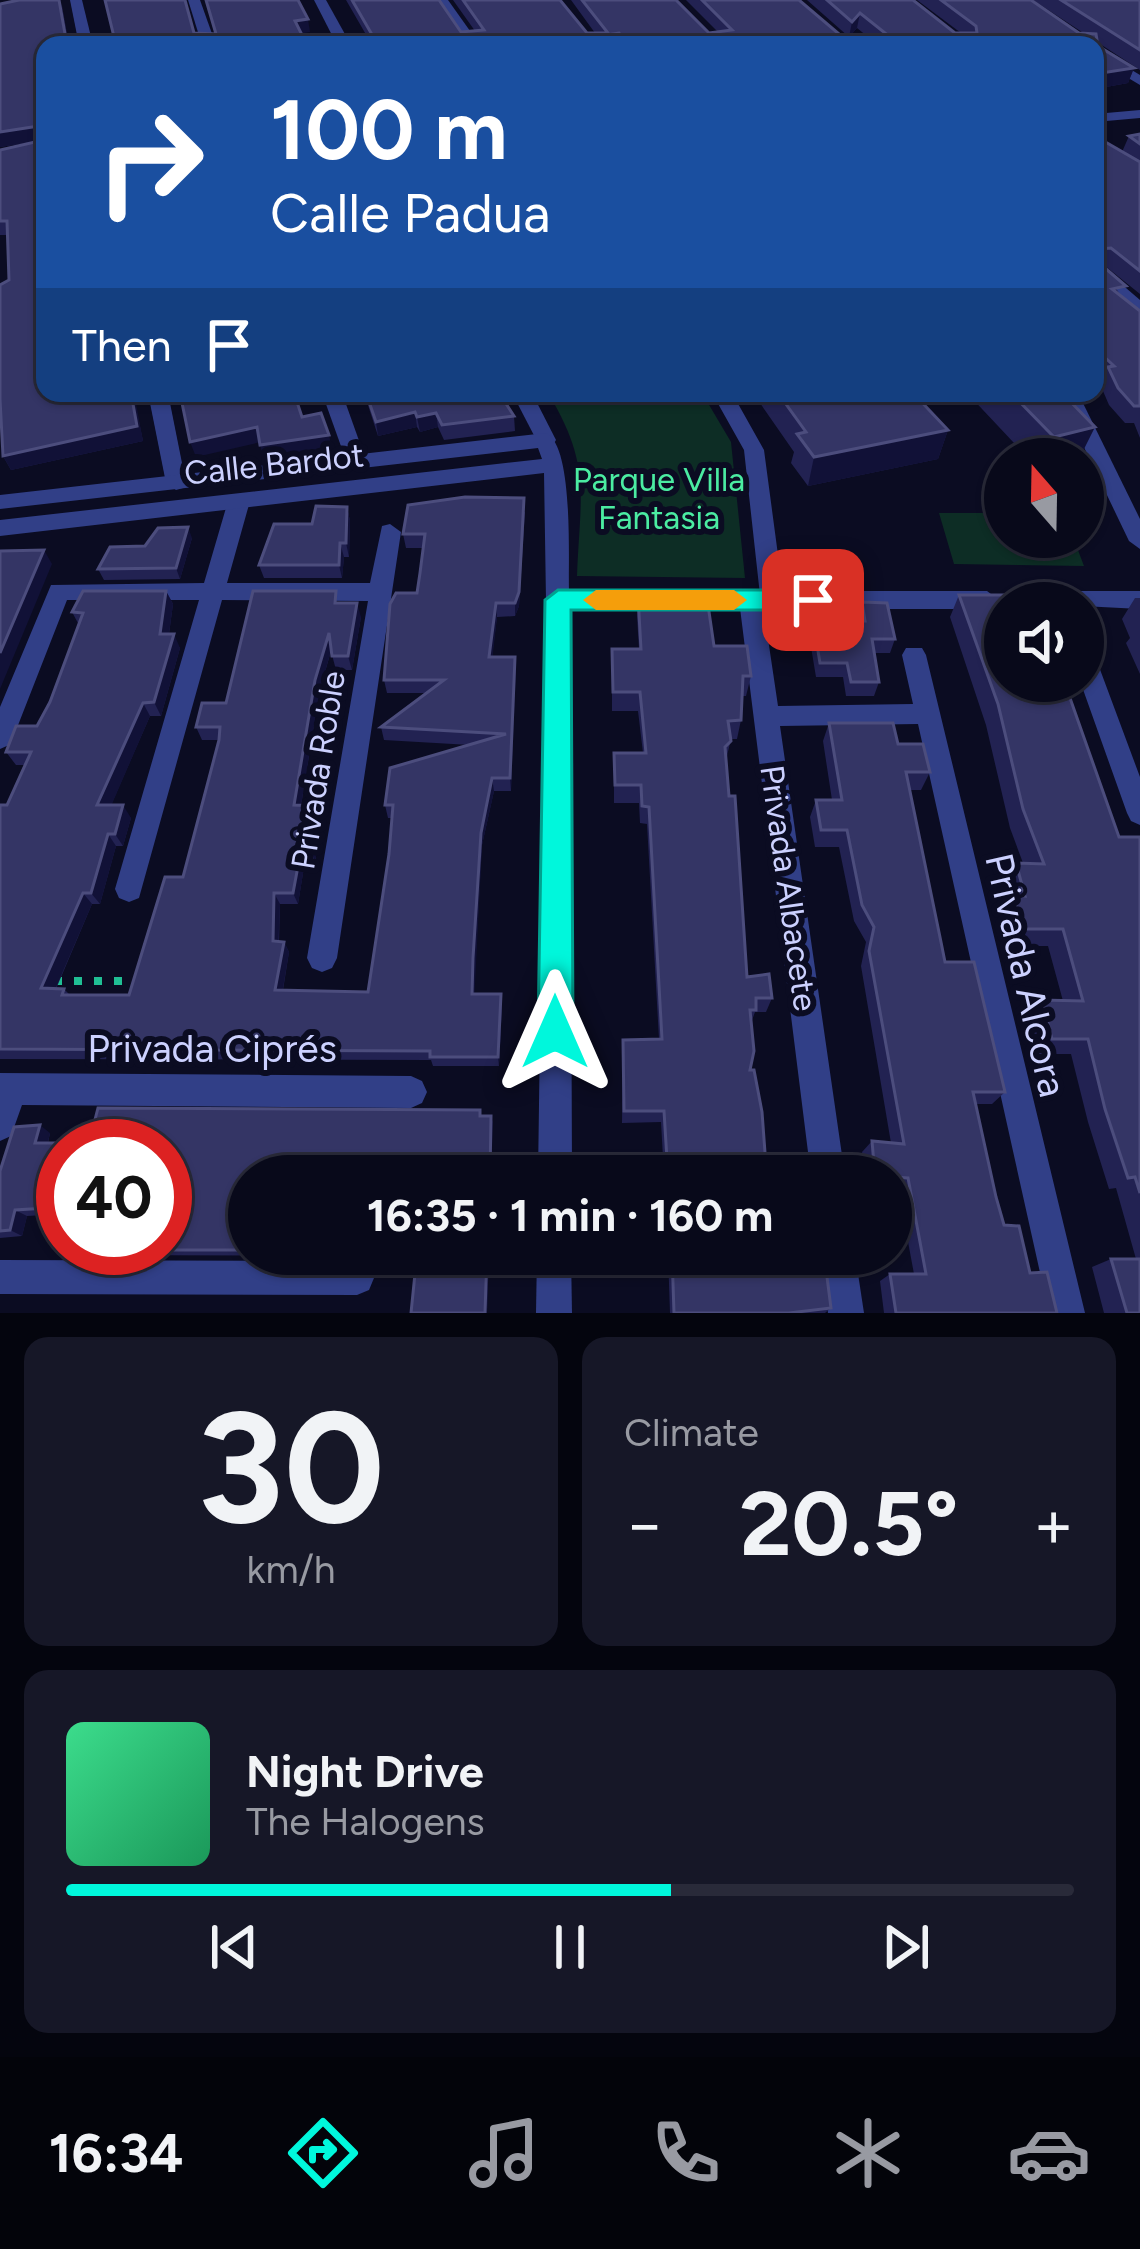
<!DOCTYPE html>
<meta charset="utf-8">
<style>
:root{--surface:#08091a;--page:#161727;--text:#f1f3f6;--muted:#989aa2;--line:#292a39;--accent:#00f7dc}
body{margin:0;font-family:Figtree,sans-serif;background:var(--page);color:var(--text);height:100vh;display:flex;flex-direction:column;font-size:45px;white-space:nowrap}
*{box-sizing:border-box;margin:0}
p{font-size:39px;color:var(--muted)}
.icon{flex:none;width:66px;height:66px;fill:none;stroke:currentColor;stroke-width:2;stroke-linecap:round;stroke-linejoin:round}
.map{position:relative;height:1313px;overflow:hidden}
.panel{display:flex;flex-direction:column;gap:24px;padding:24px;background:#04050e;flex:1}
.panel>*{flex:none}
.banner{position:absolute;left:36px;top:36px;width:1068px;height:366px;border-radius:24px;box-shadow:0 3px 9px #0004,0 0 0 3px var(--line);background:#1a4fa0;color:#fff;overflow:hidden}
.needle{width:78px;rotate:340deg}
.fabs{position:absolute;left:984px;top:438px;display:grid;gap:24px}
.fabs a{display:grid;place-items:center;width:120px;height:120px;border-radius:50%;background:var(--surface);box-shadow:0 3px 9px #0004,0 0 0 3px var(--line);font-size:60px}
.speed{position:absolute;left:36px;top:1119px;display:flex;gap:24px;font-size:60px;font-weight:700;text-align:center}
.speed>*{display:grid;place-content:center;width:156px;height:156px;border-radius:50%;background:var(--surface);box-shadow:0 3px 9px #0004,0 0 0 3px var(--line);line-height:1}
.speed .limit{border:18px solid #d22;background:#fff;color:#111}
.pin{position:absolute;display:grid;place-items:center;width:102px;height:102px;color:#fff;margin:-51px;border-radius:24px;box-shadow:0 6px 18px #0006}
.me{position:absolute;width:132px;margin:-66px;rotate:0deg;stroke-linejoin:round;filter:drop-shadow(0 0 9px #0008)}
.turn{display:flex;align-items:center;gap:42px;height:252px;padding:0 36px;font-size:54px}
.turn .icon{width:156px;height:156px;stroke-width:2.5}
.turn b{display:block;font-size:84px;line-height:102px}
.then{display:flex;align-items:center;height:114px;padding:0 36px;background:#0003;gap:24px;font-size:45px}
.big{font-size:90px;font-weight:700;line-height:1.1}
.panel .card{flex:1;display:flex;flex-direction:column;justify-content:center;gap:18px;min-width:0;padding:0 42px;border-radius:24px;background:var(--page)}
.panel .dial{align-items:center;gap:0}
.dial b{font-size:156px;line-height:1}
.song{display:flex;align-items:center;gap:36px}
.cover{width:144px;height:144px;border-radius:18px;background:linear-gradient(135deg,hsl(150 70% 55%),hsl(150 70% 35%))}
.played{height:12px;border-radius:6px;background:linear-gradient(90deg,var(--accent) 60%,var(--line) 60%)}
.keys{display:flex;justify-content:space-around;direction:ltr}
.heat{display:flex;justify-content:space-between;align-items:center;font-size:66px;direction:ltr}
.panel .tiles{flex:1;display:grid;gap:24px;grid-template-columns:1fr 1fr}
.card:last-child{grid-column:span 2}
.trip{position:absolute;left:228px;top:1155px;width:684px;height:120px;border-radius:60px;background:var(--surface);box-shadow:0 3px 9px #0004,0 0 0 3px var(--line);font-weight:700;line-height:120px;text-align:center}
.tabs{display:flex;height:192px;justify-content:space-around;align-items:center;background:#03040a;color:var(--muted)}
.tabs .icon{width:84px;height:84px}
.tabs .on{color:var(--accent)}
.tabs b{font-size:54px;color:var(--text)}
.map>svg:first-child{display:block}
</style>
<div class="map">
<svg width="1140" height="1313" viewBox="0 0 1140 1313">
<rect width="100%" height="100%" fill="#0b0c22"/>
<!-- green -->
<g fill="#0d2d25">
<path d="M 548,393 L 702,393 L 731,442 L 745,578 L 577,576 C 580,494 592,466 548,393 Z"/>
<polygon points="939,513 1005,513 1005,537 1073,537 1084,566 954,564"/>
</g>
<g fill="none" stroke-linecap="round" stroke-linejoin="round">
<!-- path -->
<polyline stroke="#20bf94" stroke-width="8" stroke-dasharray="8 12" stroke-linecap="butt" points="54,981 137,981"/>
<!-- minor -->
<g fill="#313f87" fill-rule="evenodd">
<polygon points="70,0 82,0 93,45 79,45"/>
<polygon points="188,0 200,0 216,45 202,45"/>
<polygon points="314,0 326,0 351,45 337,45"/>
<polygon points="436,0 448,0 480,45 466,45"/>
<polygon points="1095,48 1140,75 1140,85 1095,58"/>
<polygon points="1140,110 1140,118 1095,122 1095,114"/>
<polygon points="1095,270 1105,270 1140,300 1140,314 1095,280"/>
<polygon points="148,393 168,393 186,483 183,488 176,490 166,483"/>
<polygon points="322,393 342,393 367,463 364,468 357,470 347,463"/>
<polygon points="512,393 532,393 556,440 553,445 539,445"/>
<polygon points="712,393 732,393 764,450 784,600 772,609 763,605 778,706 913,704 902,655 906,648 922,648 926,655 1085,1313 1049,1313 918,724 780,726 845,1176 811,1176 739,600 751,591 760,595 744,450"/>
<polygon points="1058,393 1078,393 1140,519 1140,549 1129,541"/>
<polygon points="239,494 250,501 227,583 370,583 382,526 390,524 401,532 337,958 332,968 322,972 312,968 307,958 368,601 222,600 139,898 129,902 119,898 115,889 199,600 67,600 13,738 9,745 0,749 0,707 51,585 204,583 228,501"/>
<polygon points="1083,647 1091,649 1095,656 1140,777 1140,825 1131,821 1127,813 1080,681 1083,681"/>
<polygon points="0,1073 411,1076 422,1081 427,1092 422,1103 411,1108 22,1105 11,1136 0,1141"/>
<polygon points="821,1254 855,1254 864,1313 828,1313"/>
<polygon points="0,1260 357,1261 369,1266 374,1278 369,1290 357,1295 0,1294"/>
</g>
<!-- tertiary -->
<g fill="#313f87" fill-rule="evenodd">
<path d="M 546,433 C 574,446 568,559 569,591 L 987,591 L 999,600 L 987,609 L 570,609 L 572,1176 L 538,1176 L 546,600 L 544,473 L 0,536 L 0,520 L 542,459 L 538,448 L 0,509 L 0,495 Z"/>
<polygon points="1034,591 1140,591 1140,609 1024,603 1026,594"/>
<polygon points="537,1254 571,1254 572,1313 536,1313"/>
</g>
</g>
<!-- wall -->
<g fill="#222252">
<polygon points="346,0 439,0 461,32 475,31 453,0 560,0 587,33 595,33 571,0 676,0 709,33 718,32 686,0 799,0 852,45 372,45"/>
<polygon points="807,0 913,0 955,33 961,33 917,0 1031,0 1079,33 1085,34 1033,0 1140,0 1140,70 1097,42 1098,46 1134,68 1128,83 1095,89 1095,45 878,45 857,28 849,37"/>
<polygon points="0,4 62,6 69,45 45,45 45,393 133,393 143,441 11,470 3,456 9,280 7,235 0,235 0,150 44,140 0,147"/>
<polygon points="1140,134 1140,294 1104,265 1101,265 1121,296 1140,311 1140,438 1134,423 1125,423 1109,405 1100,384 1102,379 1095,372 1095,136 1122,152 1129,136"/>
<polygon points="364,393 499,393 514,416 515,431 444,440 438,427 420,432 417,427 378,436"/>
<polygon points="753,393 913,393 948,430 938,459 808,486 791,463 794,452"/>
<polygon points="967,393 1067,393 1066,397 1079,459 1029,459"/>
<polygon points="347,507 350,521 349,557 344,557 342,578 264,578 259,565 312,524"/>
<polygon points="525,512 519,606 515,616 497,617 492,657 515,657 511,791 494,791 482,845 475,968 474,994 501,994 502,1004 499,1066 433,1066 431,1060 0,1059 0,805 7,805 25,765 16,765 6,752 37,726 50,702 79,625 72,612 166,591 173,604 169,634 180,648 161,716 150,716 111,805 131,818 123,846 116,846 100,904 92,904 56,989 64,989 70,995 129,995 183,877 219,740 202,740 196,727 226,703 339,603 361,617 352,670 336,670 331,651 319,693 301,806 323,818 315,862 305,861 298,904 280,904 279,942 284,942 289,952 283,990 368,992 389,854 392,818 388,818 385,805 470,745 384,740 381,727 426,693 387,693 384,680 417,593 423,548 406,548 403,534"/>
<polygon points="192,538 180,579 104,580 98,569"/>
<polygon points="959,595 1005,603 1119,837 1140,837 1140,1313 1104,1313 1092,1267 1111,1259 1136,1259 1116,1188 1109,1189 1088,1122 1071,1054 1036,1054 1027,1016 1042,1000 1063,1001 1048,946 1009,946 1000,913 1008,902 1003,882 1016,863 1023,863 1010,828 986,725 950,617"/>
<polygon points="638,596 714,646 751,676 746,696 742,696 741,720 737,739 731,739 726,760 747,977 772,998 766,1012 755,1012 751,1023 750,1070 766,1166 793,1176 664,1176 661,1122 622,1123 623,1040 659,1039 647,824 640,823 639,803 614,803 614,753 643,753 638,711 612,711 612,649 639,649 637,616"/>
<polygon points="1135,598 1140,598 1140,674 1126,643 1130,638 1122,619"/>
<polygon points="862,602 895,639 890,653 874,653 879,682 874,696 846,696 843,677 816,677 809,635 813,621 858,621 857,616"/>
<polygon points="829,723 898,744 930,772 921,790 910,790 945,962 1005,1092 992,1104 976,1104 996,1197 1004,1225 1030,1273 1057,1313 884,1313 880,1281 890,1274 914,1274 898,1188 891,1188 891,1176 864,1176 862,1152 872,1141 891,1143 861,966 866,942 854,921 839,847 815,847 810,817 816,800 832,800 823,741"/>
<polygon points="491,1116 493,1124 249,1176 249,1254 489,1254 487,1313 416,1256 72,1255 61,1250 165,1248 63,1146 63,1214 27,1216 22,1236 0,1238 0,1171 50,1133 48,1143 89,1143"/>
<polygon points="668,1254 824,1254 831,1308 825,1313 670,1313"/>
</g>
<!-- shaded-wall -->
<g fill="#111137">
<polygon points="59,0 62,6 69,45 67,45"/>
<polygon points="860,13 857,28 849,37 852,22"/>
<polygon points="308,19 310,32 298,34 295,21"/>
<polygon points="619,33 618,45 557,45 557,42"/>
<polygon points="1134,68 1128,83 1095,89 1095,74"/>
<polygon points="39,126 44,140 0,147 0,132"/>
<polygon points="131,393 133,393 135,398 143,441 11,470 3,456"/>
<polygon points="415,412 417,427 378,436 376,422"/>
<polygon points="436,413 438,427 420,432 417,417"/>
<polygon points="257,427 261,442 196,457 190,442"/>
<polygon points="1095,427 1079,459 1044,459 1054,437"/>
<polygon points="948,430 938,459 808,486 814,457"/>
<polygon points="329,435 332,450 264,459 260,445"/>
<polygon points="524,498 519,606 515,616 515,603"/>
<polygon points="347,507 350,521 349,557 346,543"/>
<polygon points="188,527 192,538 180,579 176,568"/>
<polygon points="340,543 344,557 342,578 339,565"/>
<polygon points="44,550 52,564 0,689 0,653"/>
<polygon points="166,591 173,604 167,648 160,634"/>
<polygon points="357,603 361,617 352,670 348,656"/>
<polygon points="496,603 497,617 491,671 489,657"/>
<polygon points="329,633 332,647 319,693 299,818 294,805 315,680"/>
<polygon points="174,634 180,648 161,716 154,702"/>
<polygon points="515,657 516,670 511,791 510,778"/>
<polygon points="143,703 150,716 106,818 97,805"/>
<polygon points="492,778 494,791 482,845 474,1004 472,994 473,958 481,833"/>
<polygon points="123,805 131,818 123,846 115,834"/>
<polygon points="318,806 323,818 315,862 311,850"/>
<polygon points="108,834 116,846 100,904 91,893"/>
<polygon points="301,850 305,861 298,904 293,893"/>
<polygon points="83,893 92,904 51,999 41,988"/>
<polygon points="274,893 280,904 278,952 273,941"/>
<polygon points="284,942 289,952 281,1000 275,990"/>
<polygon points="501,994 502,1004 499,1066 498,1057"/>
<polygon points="491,1116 493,1124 491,1176 490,1176"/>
<polygon points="40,1125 50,1133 46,1150 35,1143"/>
<polygon points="15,1210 27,1216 22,1236 10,1230"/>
<polygon points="487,1254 489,1254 487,1313 485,1313"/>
</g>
<!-- building -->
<g fill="#343565" stroke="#4c4d7d" stroke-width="3">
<polygon points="19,0 59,0 67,45 45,45 45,393 131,393 137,426 3,456 0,399 0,285 9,280 7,221 0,221 0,150 44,140 39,126 0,132 0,4"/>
<polygon points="105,0 185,0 194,33 216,34 206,0 298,0 308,19 295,21 307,45 116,45"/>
<polygon points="352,0 439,0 461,32 484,30 463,0 560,0 587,33 608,33 582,0 676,0 709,33 732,30 702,0 799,0 852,45 630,45 619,33 557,42 559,45 378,45"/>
<polygon points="827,0 913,0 955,33 977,33 976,26 941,0 1031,0 1079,33 1096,34 1098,46 1134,68 1095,74 1095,45 900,45 860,13 852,22"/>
<polygon points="1061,0 1140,0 1140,50"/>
<polygon points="1140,134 1140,144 1129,136"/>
<polygon points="1095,136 1140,162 1140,271 1111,248 1099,249 1098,262 1126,286 1112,289 1140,311 1140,406 1134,406 1118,388 1108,367 1114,366 1095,348"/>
<polygon points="180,393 294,393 302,417 321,413 329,435 260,445 257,427 190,442"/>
<polygon points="366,393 499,393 514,416 442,425 436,413 417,417 415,412 376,422"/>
<polygon points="778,393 913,393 948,430 814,457 797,434 806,432"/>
<polygon points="1011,393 1062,393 1095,427 1054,437"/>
<polygon points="465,497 524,498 519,592 515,603 496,603 489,657 515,657 510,778 492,778 481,833 473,958 472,994 501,994 498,1057 430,1057 430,1051 0,1049 0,805 7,805 31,752 6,752 16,726 37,726 50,702 83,613 72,612 83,591 166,591 160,634 174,634 154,702 143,703 97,805 123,805 115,834 108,834 91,893 83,893 41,988 64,989 62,995 129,995 165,877 183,877 219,740 220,727 196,727 202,703 226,703 253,591 336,591 335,603 357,603 348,656 332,656 329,633 315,680 294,805 318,806 311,850 301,850 293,893 274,893 273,941 284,942 275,990 368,992 389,854 393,805 385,805 390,768 506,734 381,727 444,680 384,680 390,604 396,593 417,593 420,573 425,534 403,534 408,505"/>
<polygon points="316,506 347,507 346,543 340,543 339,565 259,565 274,524 312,524"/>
<polygon points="188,527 176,568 98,569 110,547 145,546 158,528"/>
<polygon points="44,550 0,653 0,551"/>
<polygon points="959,595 1064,595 1067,603 1005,603 1005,681 1064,681 1119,837 1140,837 1140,1193 1135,1177 1128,1178 1105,1109 1088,1039 1052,1039 1042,1000 1083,1001 1063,929 1023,929 1013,895 1025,896 1016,863 1044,864 1023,809 998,704"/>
<polygon points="638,596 673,596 708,605 714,646 747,646 751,676 743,676 741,720 728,721 731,741 725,747 729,796 735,796 747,977 769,974 772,998 756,998 756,1010 750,1010 754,1051 750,1070 754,1070 762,1112 766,1166 792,1165 793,1176 668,1176 664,1111 624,1111 623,1040 662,1039 649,807 642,806 641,785 615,785 614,753 646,753 640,692 613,692 612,649 641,649"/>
<polygon points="862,602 887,603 895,639 872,639 879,682 851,682 847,663 820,663 813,621 865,621"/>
<polygon points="829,723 893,723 898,744 923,744 930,772 906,772 941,942 945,962 974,962 1005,1092 973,1092 996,1197 1004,1225 1019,1226 1030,1273 1047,1272 1057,1313 896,1313 890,1274 926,1274 908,1178 875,1176 872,1141 904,1144 869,951 874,927 862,905 847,830 821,830 816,800 842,800"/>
<polygon points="98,1108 480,1110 480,1116 491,1116 490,1176 249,1176 249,1250 61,1250 63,1243 63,1248 165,1248 165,1146 63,1146 63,1207 15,1210 10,1230 0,1231 0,1171 14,1127 40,1125 35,1143 89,1143"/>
<polygon points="417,1254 487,1254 485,1313 411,1313"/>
<polygon points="672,1254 824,1254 831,1308 789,1313 674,1313"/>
<polygon points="1111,1259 1140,1259 1140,1313 1127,1313"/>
</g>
<!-- route -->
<polygon fill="#00f7dc" stroke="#00a18f" stroke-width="3" points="558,590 813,590 826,600 813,610 571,610 573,1032 568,1044 555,1049 543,1044 538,1032 545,600"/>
<!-- slow -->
<polygon fill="#f59e0b" points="596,590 734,590 747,600 734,610 596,610 583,600"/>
<g text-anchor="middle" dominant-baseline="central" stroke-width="12" stroke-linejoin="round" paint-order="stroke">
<!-- street labels -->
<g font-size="33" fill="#ccd1ff" stroke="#0b0c22">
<text transform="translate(274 464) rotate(-6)">Calle Bardot</text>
<text transform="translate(318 770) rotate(-81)">Privada Roble</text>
<text transform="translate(789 888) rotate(82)">Privada Albacete</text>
</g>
<!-- park labels -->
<g font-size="33" fill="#4beca2" stroke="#0b0c22">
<text x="659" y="479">Parque Villa<tspan x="659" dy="38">Fantasia</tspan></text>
</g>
<!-- near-street labels -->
<g font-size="39" fill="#ccd1ff" stroke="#0b0c22">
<text transform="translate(1026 975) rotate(77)">Privada Alcora</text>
<text x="212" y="1048">Privada Ciprés</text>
</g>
</g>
</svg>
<div class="fabs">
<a><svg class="needle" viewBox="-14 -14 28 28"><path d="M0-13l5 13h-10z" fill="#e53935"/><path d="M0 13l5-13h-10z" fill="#989aa2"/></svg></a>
<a><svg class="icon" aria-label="sound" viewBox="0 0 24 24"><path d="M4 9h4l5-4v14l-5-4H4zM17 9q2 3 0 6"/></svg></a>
</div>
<div class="speed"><div class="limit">40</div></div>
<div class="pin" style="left:813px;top:600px;background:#d93025"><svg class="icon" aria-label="arrive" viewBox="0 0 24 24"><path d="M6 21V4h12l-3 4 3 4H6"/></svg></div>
<svg class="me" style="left:555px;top:1032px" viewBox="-20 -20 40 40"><path d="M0-17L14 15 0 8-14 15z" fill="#00f7dc" stroke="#fff" stroke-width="4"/></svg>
<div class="trip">16:35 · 1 min · 160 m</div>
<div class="banner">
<div class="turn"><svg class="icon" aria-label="right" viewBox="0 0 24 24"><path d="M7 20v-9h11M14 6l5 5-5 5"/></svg><div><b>100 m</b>Calle Padua</div></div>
<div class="then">Then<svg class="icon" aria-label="arrive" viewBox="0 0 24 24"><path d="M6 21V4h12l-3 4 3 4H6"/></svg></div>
</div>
</div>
<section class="panel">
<div class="tiles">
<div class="card dial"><b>30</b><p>km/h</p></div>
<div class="card"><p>Climate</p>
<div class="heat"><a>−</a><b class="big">20.5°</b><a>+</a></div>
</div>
<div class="card">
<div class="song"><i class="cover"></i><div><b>Night Drive</b><p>The Halogens</p></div></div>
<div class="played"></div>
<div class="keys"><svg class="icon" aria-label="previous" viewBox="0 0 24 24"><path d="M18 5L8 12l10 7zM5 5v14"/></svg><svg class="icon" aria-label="pause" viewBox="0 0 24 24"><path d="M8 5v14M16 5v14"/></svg><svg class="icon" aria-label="next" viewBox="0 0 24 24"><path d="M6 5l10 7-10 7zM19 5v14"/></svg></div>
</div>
</div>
</section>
<nav class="tabs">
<b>16:34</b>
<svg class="icon on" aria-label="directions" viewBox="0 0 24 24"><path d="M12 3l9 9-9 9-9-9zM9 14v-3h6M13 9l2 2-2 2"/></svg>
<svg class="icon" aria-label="music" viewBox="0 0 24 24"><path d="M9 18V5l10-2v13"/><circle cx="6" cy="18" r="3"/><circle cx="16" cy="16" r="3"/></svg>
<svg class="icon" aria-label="phone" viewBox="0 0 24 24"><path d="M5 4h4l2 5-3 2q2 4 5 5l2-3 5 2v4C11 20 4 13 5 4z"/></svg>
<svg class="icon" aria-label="climate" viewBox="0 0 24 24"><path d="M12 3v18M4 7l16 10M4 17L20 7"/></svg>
<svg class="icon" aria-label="car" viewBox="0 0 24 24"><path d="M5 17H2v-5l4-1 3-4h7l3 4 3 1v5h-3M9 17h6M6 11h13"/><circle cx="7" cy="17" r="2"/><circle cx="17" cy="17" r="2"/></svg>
</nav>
